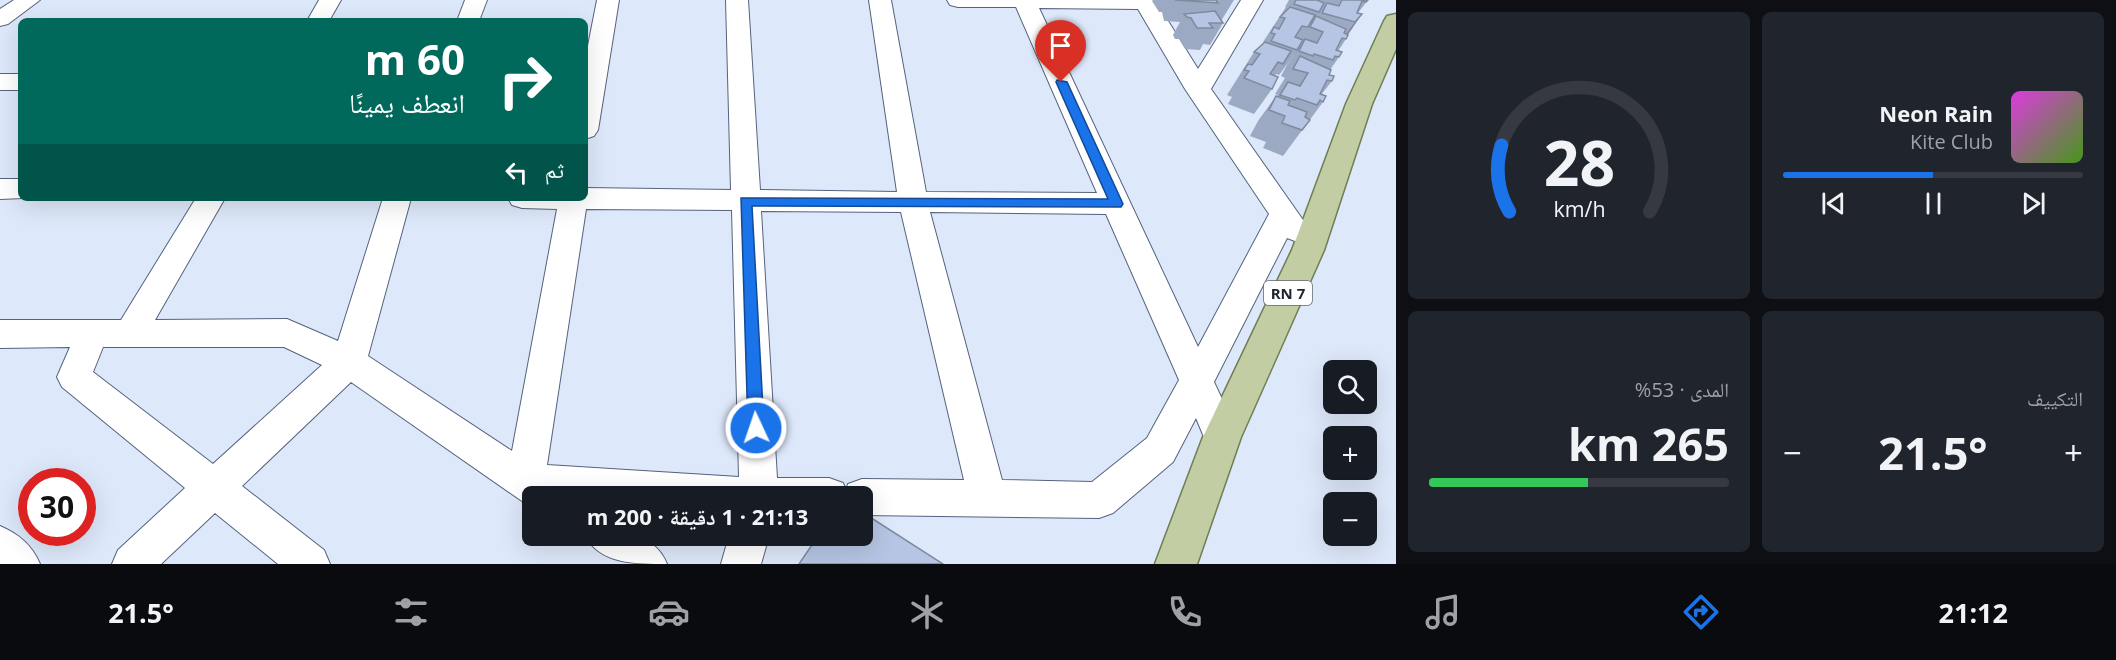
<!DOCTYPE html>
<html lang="ar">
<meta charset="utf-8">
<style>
:root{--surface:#171b24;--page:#20242c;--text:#f1f3f6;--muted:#9ea1a6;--line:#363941;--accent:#1a73e8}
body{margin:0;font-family:"Open Sans","Noto Naskh Arabic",sans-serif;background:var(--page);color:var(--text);direction:rtl;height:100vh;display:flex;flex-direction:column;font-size:22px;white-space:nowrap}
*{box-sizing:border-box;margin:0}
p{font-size:20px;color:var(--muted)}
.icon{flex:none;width:33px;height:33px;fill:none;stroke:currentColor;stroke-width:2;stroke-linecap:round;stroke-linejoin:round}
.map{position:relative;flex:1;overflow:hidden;direction:ltr}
.side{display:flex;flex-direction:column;gap:12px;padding:12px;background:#0d0f14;width:720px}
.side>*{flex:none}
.top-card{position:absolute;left:18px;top:18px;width:570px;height:183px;border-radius:9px;box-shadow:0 6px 24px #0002;direction:rtl;background:#00695c;color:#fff;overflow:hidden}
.controls{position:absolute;left:1323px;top:360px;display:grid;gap:12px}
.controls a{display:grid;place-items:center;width:54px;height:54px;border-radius:9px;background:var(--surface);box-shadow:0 6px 24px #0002;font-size:30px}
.speed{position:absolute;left:18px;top:468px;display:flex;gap:12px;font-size:30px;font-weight:700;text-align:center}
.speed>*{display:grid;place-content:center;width:78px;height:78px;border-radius:50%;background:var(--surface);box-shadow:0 6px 24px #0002;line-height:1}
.speed .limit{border:9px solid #d22;background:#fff;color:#111}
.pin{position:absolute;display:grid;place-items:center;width:51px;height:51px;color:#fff;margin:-62px -26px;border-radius:50% 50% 50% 0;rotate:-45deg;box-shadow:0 0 6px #0007}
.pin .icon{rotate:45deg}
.me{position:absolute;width:66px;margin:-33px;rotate:357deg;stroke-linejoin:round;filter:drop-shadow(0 0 4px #0008)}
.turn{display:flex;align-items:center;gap:21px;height:126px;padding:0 24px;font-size:27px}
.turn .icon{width:78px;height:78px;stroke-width:2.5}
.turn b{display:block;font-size:42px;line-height:51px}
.then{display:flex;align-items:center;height:57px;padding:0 24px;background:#0003;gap:12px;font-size:22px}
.big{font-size:45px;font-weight:700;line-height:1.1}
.side .widget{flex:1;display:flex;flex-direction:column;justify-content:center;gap:9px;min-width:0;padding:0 21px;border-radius:9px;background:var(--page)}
.side .dial{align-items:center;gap:0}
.dial svg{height:156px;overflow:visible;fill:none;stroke:var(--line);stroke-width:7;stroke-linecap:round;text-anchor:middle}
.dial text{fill:var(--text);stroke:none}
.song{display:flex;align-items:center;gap:18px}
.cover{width:72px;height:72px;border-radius:9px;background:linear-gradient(135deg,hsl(300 70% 55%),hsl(100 70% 35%))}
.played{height:6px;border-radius:3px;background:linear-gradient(90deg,var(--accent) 50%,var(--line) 50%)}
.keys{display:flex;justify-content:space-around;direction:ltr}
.heat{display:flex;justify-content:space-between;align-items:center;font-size:33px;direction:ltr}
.charge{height:9px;border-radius:4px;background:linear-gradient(90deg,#34c759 53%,var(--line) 0)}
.side .tiles{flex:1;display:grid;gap:12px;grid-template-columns:repeat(2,1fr)}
.trip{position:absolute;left:522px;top:486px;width:351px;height:60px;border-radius:9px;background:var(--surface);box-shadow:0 6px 24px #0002;font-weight:700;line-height:60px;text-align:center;direction:rtl}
.dock{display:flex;height:96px;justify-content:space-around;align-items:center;background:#090b0e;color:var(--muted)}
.dock .icon{width:42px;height:42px}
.dock .current{color:var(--accent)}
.dock b{font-size:27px;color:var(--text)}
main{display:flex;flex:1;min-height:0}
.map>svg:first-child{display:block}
</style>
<main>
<section class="side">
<div class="tiles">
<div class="widget">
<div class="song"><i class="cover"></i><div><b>Neon Rain</b><p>Kite Club</p></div></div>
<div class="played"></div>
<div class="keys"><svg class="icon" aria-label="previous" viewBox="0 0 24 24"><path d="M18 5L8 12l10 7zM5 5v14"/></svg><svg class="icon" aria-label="pause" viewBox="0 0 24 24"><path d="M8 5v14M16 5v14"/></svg><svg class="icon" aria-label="next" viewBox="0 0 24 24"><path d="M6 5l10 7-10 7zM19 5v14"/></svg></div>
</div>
<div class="widget dial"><svg viewBox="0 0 100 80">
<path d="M14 69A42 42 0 1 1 86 69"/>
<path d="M14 69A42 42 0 0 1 10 35" stroke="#1a73e8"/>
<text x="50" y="56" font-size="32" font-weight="700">28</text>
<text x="50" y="72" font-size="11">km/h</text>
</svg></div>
<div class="widget"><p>التكييف</p>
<div class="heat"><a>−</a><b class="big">21.5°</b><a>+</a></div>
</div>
<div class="widget"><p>المدى · 53%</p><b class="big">265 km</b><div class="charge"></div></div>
</div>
</section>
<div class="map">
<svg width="1396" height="564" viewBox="0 0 1396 564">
<rect width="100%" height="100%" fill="#dde8fa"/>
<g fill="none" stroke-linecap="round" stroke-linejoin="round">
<defs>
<g id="street">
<polygon points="14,0 40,0 8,24 0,26 0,9"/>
<polygon points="319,0 341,0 329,21 307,21"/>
<polygon points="465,0 487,0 479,21 457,21"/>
<polygon points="597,0 619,0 598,130 594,136 585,139 585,61"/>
<path d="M 726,0 L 748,0 L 760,190 L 897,192 L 869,0 L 891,0 L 926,192 L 1097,193 L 1016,7 L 958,7 L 950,5 L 947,0 L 1155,0 L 1198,69 L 1241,0 L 1263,0 L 1211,89 L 1310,230 L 1306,238 L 1295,241 L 1287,238 L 1214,382 L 1240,437 L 1235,449 L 1222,454 L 1209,449 L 1196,418 L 1173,462 L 1113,513 L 1099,518 L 862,515 L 862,496 L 532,496 L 532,508 L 351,382 L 242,486 L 324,550 L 330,564 L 278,564 L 215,513 L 161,564 L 112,564 L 118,550 L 185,488 L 62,387 L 57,377 L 70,347 L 0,348 L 0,320 L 121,320 L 196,198 L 225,198 L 155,320 L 287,319 L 338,341 L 383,198 L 411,198 L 368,356 L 512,451 L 557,209 L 522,208 L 512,205 L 508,198 L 585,198 L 585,188 L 731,190 ZM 1039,8 L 1138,9 L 1185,89 L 1269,214 L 1198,347 ZM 586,209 L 732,210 L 739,477 L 547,465 ZM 761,211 L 901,212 L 964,480 L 862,479 L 848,484 L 846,490 L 843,483 L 829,478 L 777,478 ZM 930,212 L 1106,214 L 1179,380 L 1147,438 L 1092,482 L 1002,480 ZM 103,347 L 284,347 L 322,365 L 213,464 L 93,372 Z"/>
<rect x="0" y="74" width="21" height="16"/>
<polygon points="0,179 21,179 21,198 24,198 0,199"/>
<path d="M 0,526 C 19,534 32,545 40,564 L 0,564 Z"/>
<path d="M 585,536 C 617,532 653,530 667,564 C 634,564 601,564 585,536 Z"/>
<polygon points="729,536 769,536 761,564 721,564"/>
</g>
<polygon id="primary" points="1396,14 1396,49 1372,104 1324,250 1241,437 1197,564 1155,564 1203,437 1292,250 1346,104 1384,21 1387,16"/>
</defs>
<!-- street casing -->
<use href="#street" stroke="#55637e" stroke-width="2"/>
<!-- primary casing -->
<use href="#primary" stroke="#6f7d53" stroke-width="3"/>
<!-- street -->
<use href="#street" fill="#fff" fill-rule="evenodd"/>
<!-- primary -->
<use href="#primary" fill="#c2cda3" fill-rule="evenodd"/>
</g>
<!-- wall -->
<g fill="#9ca9c3">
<polygon points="1153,0 1234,0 1221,21 1223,23 1210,45 1203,44 1200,50 1185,49 1179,39 1175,39 1173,35 1180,22 1164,21 1162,12 1159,12 1152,1"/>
<polygon points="1289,0 1368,0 1358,13 1362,14 1348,34 1346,39 1338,51 1339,57 1330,70 1329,75 1332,81 1321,95 1323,102 1283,156 1263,148 1266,142 1250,136 1258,121 1276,96 1277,96 1278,95 1275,94 1285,78 1281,76 1287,65 1295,54 1279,75 1276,74 1275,76 1272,89 1254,114 1228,104 1232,97 1227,95 1254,52 1264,42 1263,42 1286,7 1285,7"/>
</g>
<!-- shaded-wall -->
<polygon fill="#7f8a9f" points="1362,14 1345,39 1343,38 1355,22"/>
<!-- building -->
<g fill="#b5c5e3" stroke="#7f8a9f" stroke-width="1.5">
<polygon points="1175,0 1216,0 1218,3"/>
<polygon points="1296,0 1317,0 1324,3 1319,12 1294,4"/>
<polygon points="1342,0 1368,0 1366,2 1362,1 1357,13 1362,14 1355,22 1322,13 1327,3 1339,6"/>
<polygon points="1290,7 1315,15 1308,27 1302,26 1295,37 1303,40 1297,50 1271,41 1275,34 1271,33 1274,27 1279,29 1285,18 1280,17"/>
<polygon points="1215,11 1223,23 1209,23 1213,28 1197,28 1191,18 1187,17 1184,14"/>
<polygon points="1316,16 1346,29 1344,33 1348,35 1346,39 1342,38 1336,50 1342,52 1339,57 1335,56 1333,60 1314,54 1313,56 1299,51 1305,39 1317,43 1323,32 1310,27"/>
<polygon points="1265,42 1291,51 1283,64 1278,62 1270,74 1278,77 1272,89 1244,78 1249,71 1244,70 1248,64 1252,65 1260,54 1254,52"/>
<polygon points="1300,56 1331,70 1329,75 1334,76 1332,81 1327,80 1320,94 1326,96 1323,102 1320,100 1317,105 1297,98 1295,100 1280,95 1288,82 1300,86 1308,73 1293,69"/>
<polygon points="1276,96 1290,101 1288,105 1307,112 1305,117 1310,120 1302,130 1282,123 1285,116 1269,110"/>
<polygon points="862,512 943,564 799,564 818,536 862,536"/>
</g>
<!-- route -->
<polygon fill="#1a73e8" stroke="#114b97" stroke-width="1.5" points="1057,80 1067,82 1123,204 1121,207 752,206 764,428 761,433 750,433 748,428 741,198 1108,199 1056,82"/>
<g text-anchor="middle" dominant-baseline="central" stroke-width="4.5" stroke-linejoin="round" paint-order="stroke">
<!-- shield labels -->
<rect fill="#fff" stroke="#63676f" stroke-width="1.5" x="1264" y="281" width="48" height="24" rx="4.5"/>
<g font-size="15" font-weight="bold" fill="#202631">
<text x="1288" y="293">RN 7</text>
</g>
</g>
</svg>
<div class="controls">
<a><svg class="icon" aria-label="search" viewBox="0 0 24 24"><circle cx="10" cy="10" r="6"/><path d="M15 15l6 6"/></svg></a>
<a>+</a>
<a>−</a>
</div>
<div class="speed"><div class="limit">30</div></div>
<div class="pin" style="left:1061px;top:82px;background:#d93025"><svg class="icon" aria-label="arrive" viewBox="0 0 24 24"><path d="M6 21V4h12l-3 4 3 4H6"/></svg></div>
<svg class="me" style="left:756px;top:428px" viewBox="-20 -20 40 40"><circle r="17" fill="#1a73e8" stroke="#fff" stroke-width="3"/><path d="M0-11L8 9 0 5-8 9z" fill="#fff"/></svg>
<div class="trip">21:13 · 1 دقيقة · 200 m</div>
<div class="top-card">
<div class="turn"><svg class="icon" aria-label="right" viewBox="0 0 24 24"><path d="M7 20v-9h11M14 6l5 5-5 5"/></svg><div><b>60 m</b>انعطف يمينًا</div></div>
<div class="then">ثم<svg class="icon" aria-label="left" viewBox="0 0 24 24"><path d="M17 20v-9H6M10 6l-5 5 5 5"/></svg></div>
</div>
</div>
</main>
<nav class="dock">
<b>21:12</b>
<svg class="icon current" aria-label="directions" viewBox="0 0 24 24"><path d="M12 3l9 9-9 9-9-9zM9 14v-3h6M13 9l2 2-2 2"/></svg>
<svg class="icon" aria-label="music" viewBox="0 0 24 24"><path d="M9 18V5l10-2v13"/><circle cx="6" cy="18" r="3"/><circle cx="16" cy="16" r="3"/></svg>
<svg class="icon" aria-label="phone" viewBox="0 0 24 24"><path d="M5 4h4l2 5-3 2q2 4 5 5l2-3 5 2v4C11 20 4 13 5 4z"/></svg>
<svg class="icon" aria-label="climate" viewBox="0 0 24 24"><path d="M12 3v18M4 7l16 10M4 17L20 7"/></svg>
<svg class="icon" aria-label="car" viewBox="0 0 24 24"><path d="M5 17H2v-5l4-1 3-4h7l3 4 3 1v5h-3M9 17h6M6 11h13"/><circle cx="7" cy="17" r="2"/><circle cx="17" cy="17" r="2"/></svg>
<svg class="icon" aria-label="filters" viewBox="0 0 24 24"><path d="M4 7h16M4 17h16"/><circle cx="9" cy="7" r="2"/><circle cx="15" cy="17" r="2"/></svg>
<b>21.5°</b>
</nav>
